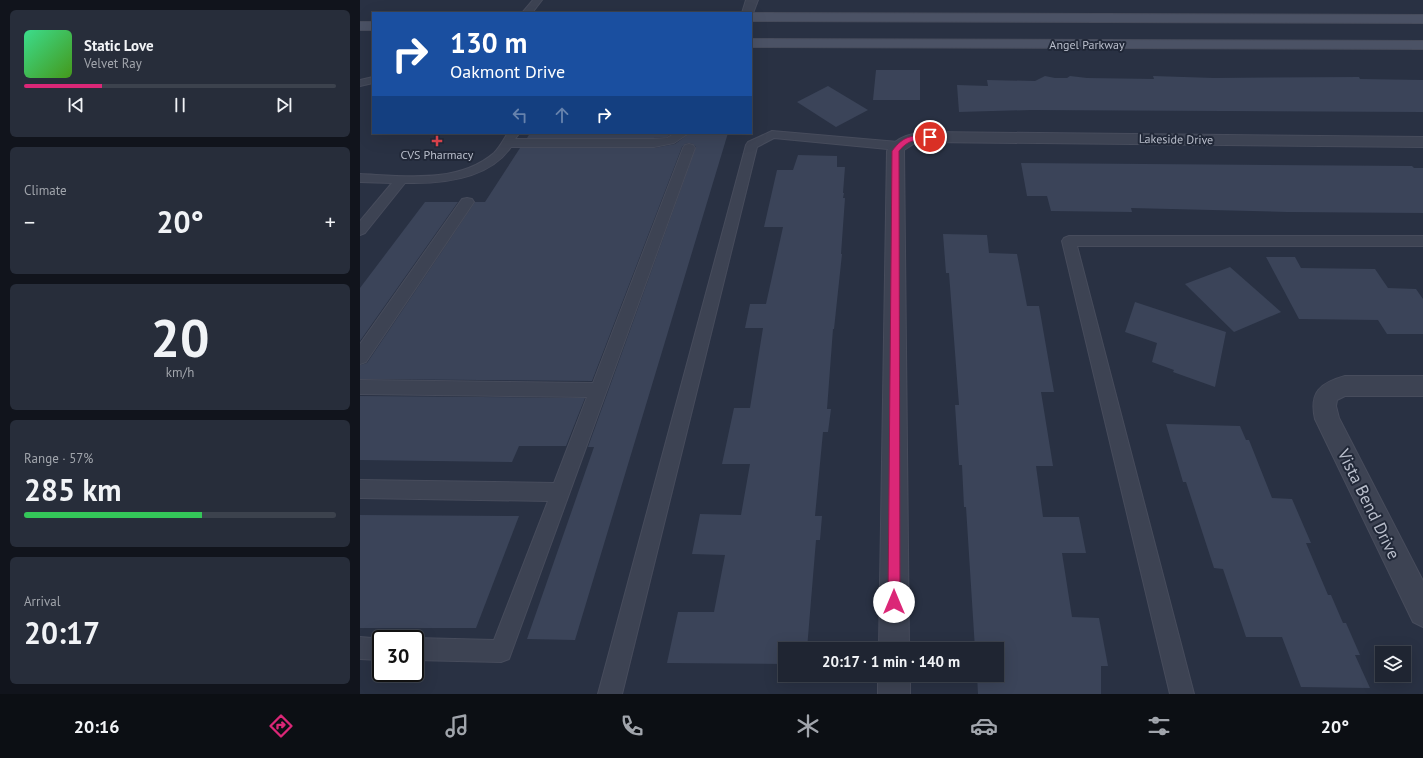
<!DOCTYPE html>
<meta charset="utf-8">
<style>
:root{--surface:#1f2532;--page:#272d3a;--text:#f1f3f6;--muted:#a1a5ac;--line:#3c424d;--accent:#db2777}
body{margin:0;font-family:"PT Sans",sans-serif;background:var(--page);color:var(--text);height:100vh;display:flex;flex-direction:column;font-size:15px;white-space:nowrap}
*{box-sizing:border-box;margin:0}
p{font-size:13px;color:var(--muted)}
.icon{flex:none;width:22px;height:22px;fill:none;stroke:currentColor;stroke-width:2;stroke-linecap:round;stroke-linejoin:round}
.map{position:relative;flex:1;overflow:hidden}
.sheet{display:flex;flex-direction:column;gap:10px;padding:10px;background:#11141c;width:360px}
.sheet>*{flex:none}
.banner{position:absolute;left:12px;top:12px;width:380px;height:122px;border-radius:0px;box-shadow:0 4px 16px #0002,0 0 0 1px var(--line);background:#1a4fa0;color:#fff;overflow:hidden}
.controls{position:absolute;left:1015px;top:646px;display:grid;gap:8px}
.controls a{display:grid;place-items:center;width:36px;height:36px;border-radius:0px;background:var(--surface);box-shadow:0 4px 16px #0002,0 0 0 1px var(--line);font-size:20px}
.speed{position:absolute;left:12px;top:630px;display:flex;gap:8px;font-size:20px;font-weight:700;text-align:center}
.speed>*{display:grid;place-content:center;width:52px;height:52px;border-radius:50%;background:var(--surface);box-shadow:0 4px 16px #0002,0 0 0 1px var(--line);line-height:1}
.speed .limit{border:2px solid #111;border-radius:6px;background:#fff;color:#111}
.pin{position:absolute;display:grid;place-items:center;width:34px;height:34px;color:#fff;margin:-17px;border:2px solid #fff;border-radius:50%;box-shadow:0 1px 4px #0007}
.me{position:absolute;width:44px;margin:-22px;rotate:0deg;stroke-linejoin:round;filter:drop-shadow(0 0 3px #0008)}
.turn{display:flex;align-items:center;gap:14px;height:84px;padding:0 12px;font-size:18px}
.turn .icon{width:52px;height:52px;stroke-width:2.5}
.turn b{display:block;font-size:28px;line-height:34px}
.lanes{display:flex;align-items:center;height:38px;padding:0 12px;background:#0003;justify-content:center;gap:20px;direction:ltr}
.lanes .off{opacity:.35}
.big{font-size:30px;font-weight:700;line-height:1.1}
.sheet .widget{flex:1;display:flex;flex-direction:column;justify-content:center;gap:6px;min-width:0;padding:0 14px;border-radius:6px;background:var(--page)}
.sheet .dial{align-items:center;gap:0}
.dial b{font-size:52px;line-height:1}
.song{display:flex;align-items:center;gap:12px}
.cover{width:48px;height:48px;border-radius:6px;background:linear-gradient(135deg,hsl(150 70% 55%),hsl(100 70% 35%))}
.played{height:4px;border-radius:2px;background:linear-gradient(90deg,var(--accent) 25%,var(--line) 25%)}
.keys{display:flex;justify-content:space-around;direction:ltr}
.heat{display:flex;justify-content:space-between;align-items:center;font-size:22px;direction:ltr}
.charge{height:6px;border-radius:3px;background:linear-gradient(90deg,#34c759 57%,var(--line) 0)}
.trip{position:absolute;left:418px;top:642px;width:226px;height:40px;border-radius:0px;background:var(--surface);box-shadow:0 4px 16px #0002,0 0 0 1px var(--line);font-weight:700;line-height:40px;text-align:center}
.menu{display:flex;height:64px;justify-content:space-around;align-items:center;background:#0c0f14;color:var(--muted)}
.menu .icon{width:28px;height:28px}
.menu .current{color:var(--accent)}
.menu b{font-size:18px;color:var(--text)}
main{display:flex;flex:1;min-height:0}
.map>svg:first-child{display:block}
</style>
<main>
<section class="sheet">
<div class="widget">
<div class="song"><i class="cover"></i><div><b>Static Love</b><p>Velvet Ray</p></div></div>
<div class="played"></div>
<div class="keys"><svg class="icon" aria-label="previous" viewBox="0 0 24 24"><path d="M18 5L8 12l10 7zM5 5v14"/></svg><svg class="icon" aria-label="pause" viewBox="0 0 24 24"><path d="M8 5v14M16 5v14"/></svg><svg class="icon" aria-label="next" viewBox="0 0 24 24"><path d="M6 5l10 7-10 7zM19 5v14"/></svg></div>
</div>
<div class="widget"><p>Climate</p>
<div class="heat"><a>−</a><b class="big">20°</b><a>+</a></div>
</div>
<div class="widget dial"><b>20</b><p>km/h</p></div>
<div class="widget"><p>Range · 57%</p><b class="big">285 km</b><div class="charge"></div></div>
<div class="widget"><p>Arrival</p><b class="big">20:17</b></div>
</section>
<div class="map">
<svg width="1063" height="694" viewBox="0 0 1063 694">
<rect width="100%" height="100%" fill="#293143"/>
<!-- building -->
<g fill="#3b4459">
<polygon points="516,70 560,70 560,100 513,100"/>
<polygon points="685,76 695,78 707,78 710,76 727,78 794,79 793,76 854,78 999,77 1000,79 1063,80 1063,112 671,110 599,112 597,85 628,86 627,80 675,81"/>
<polygon points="468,86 508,110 476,127 437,102"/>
<polygon points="170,133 312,133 307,137 294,138 167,138"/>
<polygon points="330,133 368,133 215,640 167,639 234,447 228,447 336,147 333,144 329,143 325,144 322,147 232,381 0,379 0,365 7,363 115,202 125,202 160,148 294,148 315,144"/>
<polygon points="438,155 477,156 477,167 485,167 483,193 484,193 483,198 485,198 481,254 482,254 474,329 473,329 467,409 471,409 468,432 463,432 455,516 462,516 460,540 456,540 447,649 425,649 425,664 307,663 318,612 354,612 365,555 332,554 340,514 381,515 390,464 362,464 374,408 390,408 403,328 385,328 390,304 406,304 423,227 404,227 417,170 433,170"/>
<polygon points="661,163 1052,166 1054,168 1063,168 1063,213 927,212 771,208 772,212 691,211 687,196 667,196"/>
<polygon points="65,202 98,202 0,341 0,288"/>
<polygon points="583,234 627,235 629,253 657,254 667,306 679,306 694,392 681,392 693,466 676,466 683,517 719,517 726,553 702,553 712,617 739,618 748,666 741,666 741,694 618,694 617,675 637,675 637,649 615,649 606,507 604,507 602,465 599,465 595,405 599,405 589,273 586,273"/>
<polygon points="906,257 935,257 941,268 1015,269 1028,288 1056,289 1063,299 1063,334 1027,334 1018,320 939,319"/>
<polygon points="870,267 921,312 874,332 825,284"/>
<polygon points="775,302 866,332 855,387 813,372 814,370 792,362 797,343 765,332"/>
<polygon points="0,396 225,398 206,446 159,446 152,462 0,460"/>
<polygon points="806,424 880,426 886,440 889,440 912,498 932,499 951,543 946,543 968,595 971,595 983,623 986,623 1000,655 995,655 1010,688 941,687 922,637 886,637 863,569 854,568 826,482 823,482"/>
<polygon points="0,515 159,516 116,628 0,628"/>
</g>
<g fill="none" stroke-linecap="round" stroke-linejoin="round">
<defs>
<g id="lane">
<polygon points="173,0 182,0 172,13 162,13"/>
<polygon points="13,77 13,83 0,86 0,80"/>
<polygon points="412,131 538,142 542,143 544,146 542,149 538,150 414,138 397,147 262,694 238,694 386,145 388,142"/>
<path d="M 148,133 L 156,133 L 158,135 L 155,139 L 294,139 L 307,138 L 315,133 L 329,133 L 314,143 L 294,147 L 151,147 C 129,179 82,184 45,183 L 5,233 L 0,235 L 0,221 L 32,183 L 0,182 L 0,174 C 43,176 98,184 134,153 C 140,147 143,140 148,133 Z"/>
<polygon points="329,144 333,145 335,148 149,659 141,662 55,660 55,639 52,639 55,638 134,640 188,501 0,498 0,480 194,483 227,397 0,394 0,380 233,383 323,148 325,145"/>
<polygon points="107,198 112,199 114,202 112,205 6,362 0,364 0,344 102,199"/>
<polygon points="709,236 1063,236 1063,246 717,246 834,694 810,694 702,241 704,238"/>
<polygon points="0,637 24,639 21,639 21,660 0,659"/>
</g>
<g id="street">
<polygon points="386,0 398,0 392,16 391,16 391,13 382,13"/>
<path d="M 570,132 L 1063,137 L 1063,147 L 570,142 L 555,143 L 544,150 L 549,649 L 519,649 L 527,151 C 537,136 552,133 570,132 Z"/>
<path d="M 985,376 L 1063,376 L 1063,396 L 985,396 L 977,400 L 976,406 L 979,418 L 1063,581 L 1063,627 L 1053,622 L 955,419 C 949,392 960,383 985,376 Z"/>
<rect x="518" y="675" width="32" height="19"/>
</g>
<g id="secondary">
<polygon points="391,13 1063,15 1063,23 391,21"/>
<rect x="0" y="22" width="13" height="8"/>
<polygon points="391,39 1063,41 1063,49 391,47"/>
</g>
</defs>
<!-- lane casing -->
<use href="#lane" stroke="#474c5c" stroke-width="2"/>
<!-- street casing -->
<use href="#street" stroke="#474c5c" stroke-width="2"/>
<!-- secondary casing -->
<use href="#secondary" stroke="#474c5c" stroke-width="2"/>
<!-- lane -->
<use href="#lane" fill="#3d4353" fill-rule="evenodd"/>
<!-- street -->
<use href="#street" fill="#3d4353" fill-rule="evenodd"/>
<!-- secondary -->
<use href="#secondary" fill="#4b5265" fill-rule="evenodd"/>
</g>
<!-- route -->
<path fill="#db2777" stroke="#8e194d" d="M 570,135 L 573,137 L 572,138 C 556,142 551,137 539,151 L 540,602 L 539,606 L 534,608 L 530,606 L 528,602 L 532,151 C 544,135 551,136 570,135 Z"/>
<!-- markers -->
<path fill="#e0444e" stroke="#212838" stroke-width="1.5" d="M75 135h4v4h4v4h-4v4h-4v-4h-4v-4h4z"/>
<g text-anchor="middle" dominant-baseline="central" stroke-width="4" stroke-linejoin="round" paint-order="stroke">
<!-- far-street labels -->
<g font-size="12" fill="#babfcc" stroke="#212838">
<text x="727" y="44">Angel Parkway</text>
<text transform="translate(816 139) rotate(1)">Lakeside Drive</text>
</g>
<!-- far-poi labels -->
<g font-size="12" fill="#babfcc" stroke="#212838">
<text x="77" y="154">CVS Pharmacy</text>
</g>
<!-- near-street labels -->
<g font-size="17" fill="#babfcc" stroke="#212838">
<text transform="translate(1009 504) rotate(64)">Vista Bend Drive</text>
</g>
</g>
</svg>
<div class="controls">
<a><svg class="icon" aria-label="layers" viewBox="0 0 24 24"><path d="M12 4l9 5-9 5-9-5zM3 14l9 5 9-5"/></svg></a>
</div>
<div class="speed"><div class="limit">30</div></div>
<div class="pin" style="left:570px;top:137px;background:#d93025"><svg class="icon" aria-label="arrive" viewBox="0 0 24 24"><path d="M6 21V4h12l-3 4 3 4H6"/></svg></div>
<svg class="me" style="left:534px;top:602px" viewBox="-20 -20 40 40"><circle r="19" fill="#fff"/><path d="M0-13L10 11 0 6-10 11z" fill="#db2777"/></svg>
<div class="trip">20:17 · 1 min · 140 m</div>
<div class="banner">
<div class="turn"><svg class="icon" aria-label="right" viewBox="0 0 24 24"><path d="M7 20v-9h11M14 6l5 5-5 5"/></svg><div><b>130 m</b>Oakmont Drive</div></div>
<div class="lanes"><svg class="icon off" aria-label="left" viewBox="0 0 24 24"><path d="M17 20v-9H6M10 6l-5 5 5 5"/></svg><svg class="icon off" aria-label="ahead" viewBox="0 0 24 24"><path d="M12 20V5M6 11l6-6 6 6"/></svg><svg class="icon" aria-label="right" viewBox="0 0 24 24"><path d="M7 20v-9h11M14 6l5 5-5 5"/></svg></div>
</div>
</div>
</main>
<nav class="menu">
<b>20:16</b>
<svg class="icon current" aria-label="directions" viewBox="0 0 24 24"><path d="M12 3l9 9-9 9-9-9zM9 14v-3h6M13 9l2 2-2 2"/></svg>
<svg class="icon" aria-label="music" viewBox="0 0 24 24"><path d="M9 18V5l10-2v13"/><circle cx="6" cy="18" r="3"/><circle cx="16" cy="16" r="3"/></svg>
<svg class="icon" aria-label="phone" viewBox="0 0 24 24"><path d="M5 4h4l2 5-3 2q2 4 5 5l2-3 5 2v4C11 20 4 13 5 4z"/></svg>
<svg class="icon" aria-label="climate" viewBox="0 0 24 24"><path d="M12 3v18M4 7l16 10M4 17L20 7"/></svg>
<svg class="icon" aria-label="car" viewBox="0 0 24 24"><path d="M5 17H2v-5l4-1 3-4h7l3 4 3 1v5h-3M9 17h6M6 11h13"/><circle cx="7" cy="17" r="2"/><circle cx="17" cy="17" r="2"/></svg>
<svg class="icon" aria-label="filters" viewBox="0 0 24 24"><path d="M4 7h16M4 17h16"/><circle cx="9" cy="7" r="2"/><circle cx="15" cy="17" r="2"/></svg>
<b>20°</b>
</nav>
